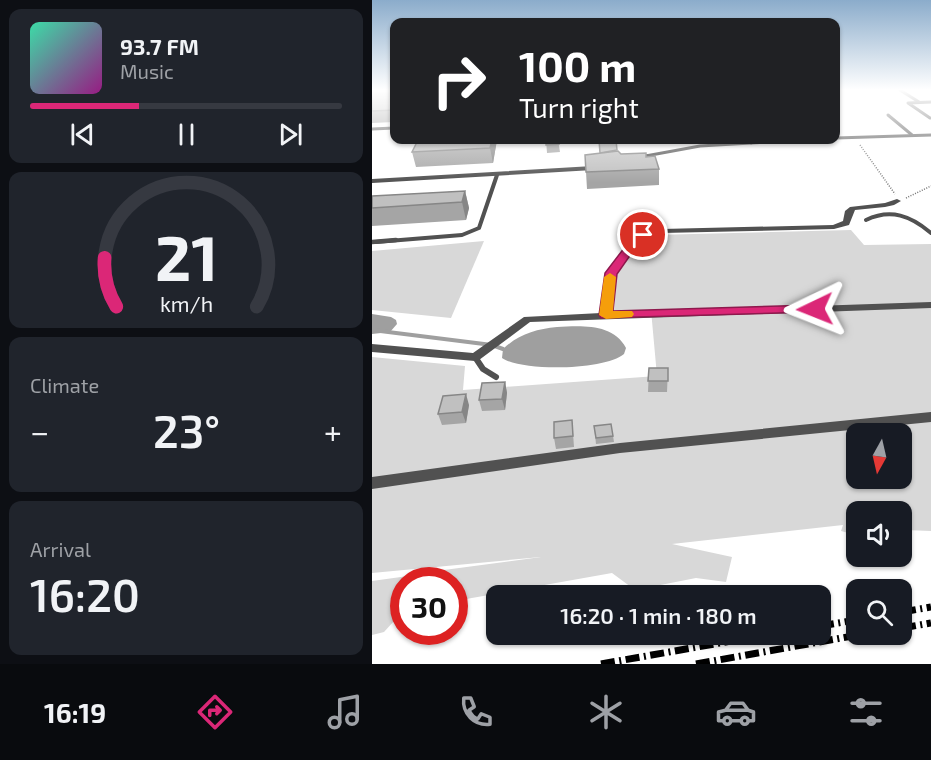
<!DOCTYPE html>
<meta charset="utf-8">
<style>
:root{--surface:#171b24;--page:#20242c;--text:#f1f3f6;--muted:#9ea1a6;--line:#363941;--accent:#db2777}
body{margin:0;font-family:"Exo 2",sans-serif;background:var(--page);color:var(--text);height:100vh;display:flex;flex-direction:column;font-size:22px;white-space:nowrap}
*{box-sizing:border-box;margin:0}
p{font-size:20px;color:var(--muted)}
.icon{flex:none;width:33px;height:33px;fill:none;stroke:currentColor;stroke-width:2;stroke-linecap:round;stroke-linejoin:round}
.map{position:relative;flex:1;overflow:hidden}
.details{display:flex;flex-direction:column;gap:9px;padding:9px;background:#0d0f14;width:372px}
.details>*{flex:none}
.guide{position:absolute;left:18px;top:18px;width:450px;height:126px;border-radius:12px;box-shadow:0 2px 4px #0004;background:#202124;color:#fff;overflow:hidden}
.needle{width:39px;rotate:188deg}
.tools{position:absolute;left:474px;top:423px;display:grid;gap:12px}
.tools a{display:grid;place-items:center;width:66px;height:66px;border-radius:12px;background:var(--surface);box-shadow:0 2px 4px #0004;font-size:30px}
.speed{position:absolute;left:18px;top:567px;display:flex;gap:12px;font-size:30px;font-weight:700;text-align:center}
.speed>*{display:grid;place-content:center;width:78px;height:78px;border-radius:50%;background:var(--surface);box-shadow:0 2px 4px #0004;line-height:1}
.speed .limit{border:9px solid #d22;background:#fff;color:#111}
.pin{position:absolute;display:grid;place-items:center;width:51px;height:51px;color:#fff;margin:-26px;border:3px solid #fff;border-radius:50%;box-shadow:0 2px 6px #0007}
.me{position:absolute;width:66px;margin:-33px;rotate:268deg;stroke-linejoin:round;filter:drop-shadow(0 0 4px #0008)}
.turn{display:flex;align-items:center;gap:21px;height:126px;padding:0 30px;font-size:27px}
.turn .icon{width:78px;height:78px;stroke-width:2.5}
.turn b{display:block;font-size:42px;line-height:51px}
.big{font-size:45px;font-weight:600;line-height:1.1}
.details .tile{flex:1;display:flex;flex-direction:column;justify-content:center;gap:9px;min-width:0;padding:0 21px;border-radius:12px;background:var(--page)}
.details .dial{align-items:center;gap:0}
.dial svg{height:156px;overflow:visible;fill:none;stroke:var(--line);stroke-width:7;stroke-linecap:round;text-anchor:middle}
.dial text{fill:var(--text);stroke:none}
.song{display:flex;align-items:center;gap:18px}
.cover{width:72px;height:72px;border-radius:9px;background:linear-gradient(135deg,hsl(160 70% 55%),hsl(310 70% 35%))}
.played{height:6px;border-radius:3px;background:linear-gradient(90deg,var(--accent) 35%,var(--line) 35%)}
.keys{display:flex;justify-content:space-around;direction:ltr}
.heat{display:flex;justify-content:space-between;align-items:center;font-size:33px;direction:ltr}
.trip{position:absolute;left:114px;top:585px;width:345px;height:60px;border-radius:12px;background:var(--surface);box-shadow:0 2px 4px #0004;font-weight:600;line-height:60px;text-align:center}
.dock{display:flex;height:96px;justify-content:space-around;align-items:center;background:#090b0e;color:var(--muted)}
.dock .icon{width:42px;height:42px}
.dock .selected{color:var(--accent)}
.dock b{font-size:27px;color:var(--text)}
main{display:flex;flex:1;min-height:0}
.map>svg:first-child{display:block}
</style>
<main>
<section class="details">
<div class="tile">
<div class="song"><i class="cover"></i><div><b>93.7 FM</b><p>Music</p></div></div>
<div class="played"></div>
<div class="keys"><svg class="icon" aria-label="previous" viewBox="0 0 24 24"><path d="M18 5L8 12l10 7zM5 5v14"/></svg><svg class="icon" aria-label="pause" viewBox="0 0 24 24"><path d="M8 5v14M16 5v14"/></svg><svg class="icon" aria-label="next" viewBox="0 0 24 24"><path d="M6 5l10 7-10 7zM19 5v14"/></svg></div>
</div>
<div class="tile dial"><svg viewBox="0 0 100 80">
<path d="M14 69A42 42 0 1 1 86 69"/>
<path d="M14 69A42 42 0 0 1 8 44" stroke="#db2777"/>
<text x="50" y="56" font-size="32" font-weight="700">21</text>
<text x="50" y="72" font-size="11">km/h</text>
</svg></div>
<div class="tile"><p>Climate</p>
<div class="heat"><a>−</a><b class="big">23°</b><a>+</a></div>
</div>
<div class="tile"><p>Arrival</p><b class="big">16:20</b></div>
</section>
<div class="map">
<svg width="559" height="664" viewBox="0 0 559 664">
<rect width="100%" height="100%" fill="#fff"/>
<!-- green -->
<g fill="#d8d8d8" fill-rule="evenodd">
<path d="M 479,230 L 492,245 L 559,244 L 559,531 L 533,530 L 530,534 L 530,512 L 484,512 L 484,535 L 469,531 L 471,525 L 300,544 L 360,557 L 354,582 L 324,578 L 263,590 L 240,573 L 83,601 L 82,580 L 72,580 L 72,570 L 169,557 L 0,573 L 0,357 L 93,366 L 91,390 L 285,376 L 279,310 L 242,311 L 245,271 L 273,239 L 282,235 ZM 484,434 L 530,434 L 530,478 L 484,478 Z"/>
<polygon points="112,241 79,318 0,310 0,251"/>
<polygon points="36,576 38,580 32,580 31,611 12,632 0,635 0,581"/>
</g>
<!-- water -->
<g fill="#9f9f9f">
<polygon points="0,314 19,317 24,320 25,324 18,332 0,334"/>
<path d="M 185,327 C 209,326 241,323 254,348 L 252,354 C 234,370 150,372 130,358 L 131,349 C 147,334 164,329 185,327 Z"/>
</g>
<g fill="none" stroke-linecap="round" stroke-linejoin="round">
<!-- stream -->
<polyline stroke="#9f9f9f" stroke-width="4" points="0,330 120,345 131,349"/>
<!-- path -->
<g stroke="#737373" stroke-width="1.5" stroke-dasharray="1 1.5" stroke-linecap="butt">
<polyline points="488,145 523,194"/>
<polyline points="534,198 559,186"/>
</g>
<!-- lane-far3 -->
<g stroke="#515151" stroke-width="3">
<polyline points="528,90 547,102"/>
<polyline points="516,115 540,135"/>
<polyline points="558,118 536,103 559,102"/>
<polyline points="0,129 22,128"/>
<polyline points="464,138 559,135"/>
<polyline points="379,143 435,140"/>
<polyline points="268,157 328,146 379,143 377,140"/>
</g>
<!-- lane-far2 -->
<g stroke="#515151" stroke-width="4">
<polyline points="268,157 275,156"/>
<polyline points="0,181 221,168"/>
<path d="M 494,220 C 519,208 539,216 559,233"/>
<polyline points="4,242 90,235 107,228 125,175"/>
</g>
<!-- lane-far1 -->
<polyline stroke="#515151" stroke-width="4.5" points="0,242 24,240"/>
<!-- lane -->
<polyline stroke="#515151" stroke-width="6" points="103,357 111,369 124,377"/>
<!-- street -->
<g fill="#515151" fill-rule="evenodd">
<polygon points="525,199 529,201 522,205 513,207 483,210 477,225 462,229 290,233 269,239 246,267 242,279 239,313 559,302 559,308 158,322 107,360 103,361 0,352 0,344 101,353 152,317 229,313 232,279 239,265 263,235 290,229 461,225 471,221 473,211 478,207 513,203"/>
<polygon points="559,412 559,422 248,453 0,489 0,477 248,443"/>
</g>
<!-- rail -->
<g stroke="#000" stroke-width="7" stroke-dasharray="14 4.5 2 4.5" stroke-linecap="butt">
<polyline points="530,612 559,607"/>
<polyline points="448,626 484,620"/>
<polyline points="530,628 559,623"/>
<polyline points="229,664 399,634"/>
<polyline points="324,664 492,634"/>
</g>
</g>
<!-- wall -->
<g fill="#a5a5a5">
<polygon points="0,90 22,90 22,122 0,123"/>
<polygon points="46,140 125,140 121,163 44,167 40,152"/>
<polygon points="174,140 186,140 188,152 175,153"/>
<polygon points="245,151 249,154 274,157 287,169 287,185 215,189 213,155"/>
<polygon points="93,191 97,208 94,220 0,226 0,196"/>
<polygon points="277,368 296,368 295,392 276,392"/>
<polygon points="133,382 135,393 133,410 110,411 107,400"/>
<polygon points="97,405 94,423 70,425 66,414"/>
<polygon points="200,420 202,447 184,449 182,438"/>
<polygon points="222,426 241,436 242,442 224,444"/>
</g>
<!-- shaded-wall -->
<g fill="#868686">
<polygon points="120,140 125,140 121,163 118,148"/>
<polygon points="93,191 97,208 94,220 90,202"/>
<polygon points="133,382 135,393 133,410 130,399"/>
<polygon points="94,394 97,405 94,423 90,412"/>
</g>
<!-- building -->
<g fill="#c0c0c0" stroke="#868686" stroke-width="1.5">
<polygon points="0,90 22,90 22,110 0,111"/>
<polygon points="46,140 120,140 118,148 40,152"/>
<polygon points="174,140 186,140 187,144 174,145"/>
<polygon points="227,140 244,140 245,150 228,153"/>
<polygon points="246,151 249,154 274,153 274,157 283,156 287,169 214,172 213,155"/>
<polygon points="93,191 90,202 0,208 0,196"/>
<polygon points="277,368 296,368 296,381 276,381"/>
<polygon points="133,382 130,399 107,400 110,383"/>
<polygon points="94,394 90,412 66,414 71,396"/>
<polygon points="200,420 201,436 182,438 182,422"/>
<polygon points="239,424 241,436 224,438 222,426"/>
</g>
<!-- sky -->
<linearGradient id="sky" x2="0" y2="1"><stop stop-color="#8baccb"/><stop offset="0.49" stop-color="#fff"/><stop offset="1" stop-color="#fff" stop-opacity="0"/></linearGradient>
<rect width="559" height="183" fill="url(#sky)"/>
<!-- route -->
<polygon fill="#db2777" stroke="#8e194d" stroke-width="1.5" points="271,231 276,235 264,247 245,274 241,311 443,305 449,309 443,312 229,318 227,315 233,273 256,243"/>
<!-- slow -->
<polygon fill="#f59e0b" points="238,273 244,277 241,311 260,311 262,314 260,317 234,319 227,315 232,277"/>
</svg>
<div class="tools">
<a><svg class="needle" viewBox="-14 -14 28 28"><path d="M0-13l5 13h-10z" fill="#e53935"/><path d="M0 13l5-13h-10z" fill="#9ea1a6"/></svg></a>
<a><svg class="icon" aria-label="sound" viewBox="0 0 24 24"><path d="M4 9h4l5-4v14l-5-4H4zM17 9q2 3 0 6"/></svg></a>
<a><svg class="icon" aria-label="search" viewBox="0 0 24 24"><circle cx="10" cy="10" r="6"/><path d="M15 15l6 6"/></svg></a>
</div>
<div class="speed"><div class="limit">30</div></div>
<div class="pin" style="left:271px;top:235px;background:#d93025"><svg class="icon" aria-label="arrive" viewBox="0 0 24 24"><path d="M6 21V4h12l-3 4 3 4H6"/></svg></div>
<svg class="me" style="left:443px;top:309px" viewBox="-20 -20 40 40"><path d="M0-17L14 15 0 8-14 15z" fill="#db2777" stroke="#fff" stroke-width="4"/></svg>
<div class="trip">16:20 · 1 min · 180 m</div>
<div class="guide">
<div class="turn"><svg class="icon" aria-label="right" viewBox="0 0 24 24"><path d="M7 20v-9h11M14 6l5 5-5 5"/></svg><div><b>100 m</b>Turn right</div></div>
</div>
</div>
</main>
<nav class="dock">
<b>16:19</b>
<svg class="icon selected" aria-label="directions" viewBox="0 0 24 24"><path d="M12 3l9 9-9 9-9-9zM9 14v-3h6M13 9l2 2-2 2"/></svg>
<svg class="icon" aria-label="music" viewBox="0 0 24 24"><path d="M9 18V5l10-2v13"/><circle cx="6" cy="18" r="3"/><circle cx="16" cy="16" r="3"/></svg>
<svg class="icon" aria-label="phone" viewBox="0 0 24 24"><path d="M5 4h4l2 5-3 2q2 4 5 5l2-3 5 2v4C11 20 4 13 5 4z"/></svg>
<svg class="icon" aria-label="climate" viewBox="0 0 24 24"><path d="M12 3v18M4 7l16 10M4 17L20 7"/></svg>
<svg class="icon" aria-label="car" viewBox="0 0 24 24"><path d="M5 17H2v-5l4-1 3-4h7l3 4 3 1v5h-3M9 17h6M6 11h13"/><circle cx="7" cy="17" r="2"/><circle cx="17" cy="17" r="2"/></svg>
<svg class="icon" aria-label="filters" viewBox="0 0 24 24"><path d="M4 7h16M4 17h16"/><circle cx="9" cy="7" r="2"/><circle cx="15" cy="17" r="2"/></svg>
</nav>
